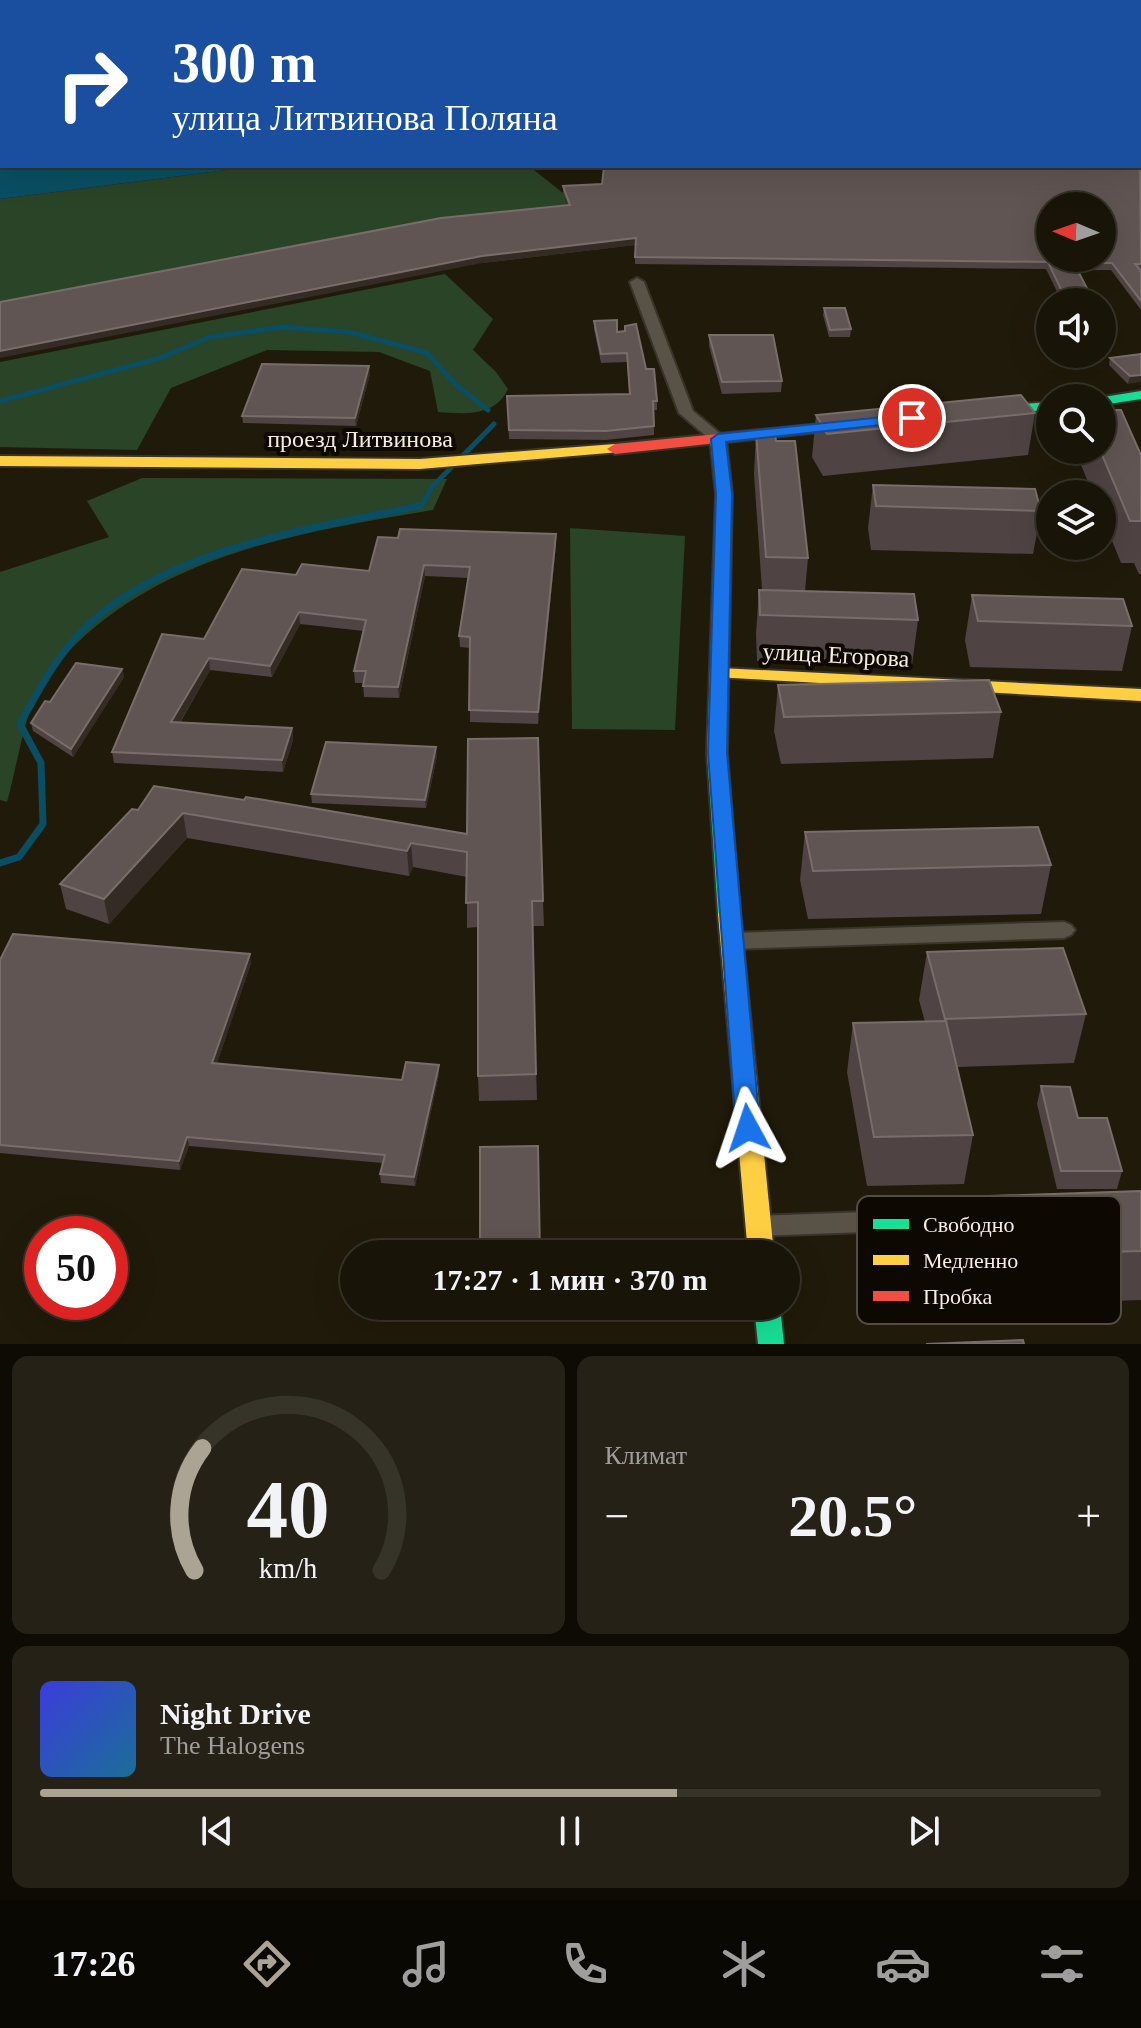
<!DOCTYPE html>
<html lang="ru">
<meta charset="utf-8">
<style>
:root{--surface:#181408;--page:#252116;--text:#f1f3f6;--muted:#9f9e9c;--line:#363329;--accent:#aba494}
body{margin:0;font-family:Georgia,serif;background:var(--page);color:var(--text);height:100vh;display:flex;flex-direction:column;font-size:30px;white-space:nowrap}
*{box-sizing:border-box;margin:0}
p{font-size:26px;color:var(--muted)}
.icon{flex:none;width:44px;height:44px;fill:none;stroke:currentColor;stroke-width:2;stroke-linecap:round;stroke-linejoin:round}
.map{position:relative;height:1344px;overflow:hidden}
.panel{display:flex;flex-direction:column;gap:12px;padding:12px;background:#0d0b04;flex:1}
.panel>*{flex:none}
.hud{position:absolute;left:0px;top:0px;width:1142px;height:168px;box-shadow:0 8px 32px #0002,0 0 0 2px var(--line);background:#1a4fa0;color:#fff;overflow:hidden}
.needle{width:52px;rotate:272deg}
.tools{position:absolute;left:1036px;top:192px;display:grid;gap:16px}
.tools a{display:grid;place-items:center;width:80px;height:80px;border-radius:50%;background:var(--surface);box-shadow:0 8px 32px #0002,0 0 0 2px var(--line);font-size:40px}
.speed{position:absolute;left:24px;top:1216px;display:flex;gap:16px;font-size:40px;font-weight:700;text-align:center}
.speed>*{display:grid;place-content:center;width:104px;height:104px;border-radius:50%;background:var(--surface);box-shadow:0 8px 32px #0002,0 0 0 2px var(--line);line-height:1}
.speed .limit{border:12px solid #d22;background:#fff;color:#111}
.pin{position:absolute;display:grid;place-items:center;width:68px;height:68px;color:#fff;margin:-34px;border:4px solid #fff;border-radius:50%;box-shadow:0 2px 8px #0007}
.me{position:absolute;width:88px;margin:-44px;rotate:355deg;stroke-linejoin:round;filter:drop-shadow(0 0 6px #0008)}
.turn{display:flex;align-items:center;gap:28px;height:168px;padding:0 40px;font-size:36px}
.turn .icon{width:104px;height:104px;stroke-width:2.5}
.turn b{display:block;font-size:56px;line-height:68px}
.big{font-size:60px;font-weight:600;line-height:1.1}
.panel .tile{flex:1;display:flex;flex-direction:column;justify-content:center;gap:12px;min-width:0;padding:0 28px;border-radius:16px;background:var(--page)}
.panel .dial{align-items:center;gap:0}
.dial svg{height:208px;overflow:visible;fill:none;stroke:var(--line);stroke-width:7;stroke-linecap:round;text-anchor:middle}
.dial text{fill:var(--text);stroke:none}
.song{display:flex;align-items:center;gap:24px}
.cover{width:96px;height:96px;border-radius:12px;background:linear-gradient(135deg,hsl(240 70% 55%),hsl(200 70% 35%))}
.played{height:8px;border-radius:4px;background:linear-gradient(90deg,var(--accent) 60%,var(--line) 60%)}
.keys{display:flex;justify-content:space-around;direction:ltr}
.heat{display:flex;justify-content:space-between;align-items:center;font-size:44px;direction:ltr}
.panel .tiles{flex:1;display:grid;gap:12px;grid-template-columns:1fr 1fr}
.tile:last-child{grid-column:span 2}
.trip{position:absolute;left:340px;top:1240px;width:460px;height:80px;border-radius:40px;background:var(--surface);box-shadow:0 8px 32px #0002,0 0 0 2px var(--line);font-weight:600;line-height:80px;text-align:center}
.tabs{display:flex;height:128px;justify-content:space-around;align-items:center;background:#0a0803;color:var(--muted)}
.tabs .icon{width:56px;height:56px}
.tabs .active{color:var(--accent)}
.tabs b{font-size:36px;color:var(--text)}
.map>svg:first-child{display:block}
</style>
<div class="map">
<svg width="1141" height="1344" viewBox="0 0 1141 1344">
<rect width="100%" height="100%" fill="#201a0a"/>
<!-- green -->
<g fill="#2a4427">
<polygon points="0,0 1141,0 1141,19 1140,2 2,2 0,128"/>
<polygon points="257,166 529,166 563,193 570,212 0,310 0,199"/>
<path d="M 445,274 L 493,319 L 473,350 L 496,372 L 508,389 C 495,417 464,414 438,412 L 430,371 L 379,352 L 267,350 L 171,388 L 137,450 L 0,447 L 0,362 Z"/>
<path d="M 142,478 L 447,479 L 433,510 C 308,531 171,552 76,644 C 57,662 37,688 29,713 C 20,742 15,773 7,802 L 0,800 L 0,572 L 109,537 L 87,501 Z"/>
<polygon points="570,528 685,536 675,730 572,729"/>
</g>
<!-- water -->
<polygon fill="#0a4e63" points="0,128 2,166 257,166 0,199"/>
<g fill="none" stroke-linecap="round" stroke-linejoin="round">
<!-- stream-far1 -->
<g stroke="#0a4e63" stroke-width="5">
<polyline points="0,401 160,358 210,337 282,327 349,332 427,353 455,384 488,410"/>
<polyline points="410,508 422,505 432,487 494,424"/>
</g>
<!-- stream -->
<path stroke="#0a4e63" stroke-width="7" d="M 0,863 L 19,857 L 43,824 L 41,763 L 20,724 C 40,688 58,653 89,624 C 173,547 312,529 419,506"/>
<defs>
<g id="street">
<polygon points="637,278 644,282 693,411 723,436 723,442 713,442 679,413 630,282"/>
<polygon points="1064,922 1071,925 1075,930 1071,935 1064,938 731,949 723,946 720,941 723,936 731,933"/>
<polygon points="922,1210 931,1213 934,1220 931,1227 922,1230 758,1236 749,1233 746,1226 749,1219 758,1216"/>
</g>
<g id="fast">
<polygon points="1141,391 1141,399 1102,405 1102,398 1097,398"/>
<polygon points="1050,402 1050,410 997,414 990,410 997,406"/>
<polygon points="718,434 726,439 732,494 727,753 740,914 736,919 722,919 718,914 707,753 716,494 710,439"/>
<polygon points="754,1306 780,1306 784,1344 758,1344"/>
</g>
<g id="slow">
<polygon points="615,444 623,449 620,452 420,469 0,466 0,456 420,459"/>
<polygon points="720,668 1141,689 1141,701 714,677 711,673 714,669"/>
<polygon points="729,907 736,909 740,914 774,1254 748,1254 718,914 722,909"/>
</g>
<polygon id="jam" points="851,421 856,422 856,428 615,454 607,449 615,444"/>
</defs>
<!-- street casing -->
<use href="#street" stroke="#383429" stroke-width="4"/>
<!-- fast casing -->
<use href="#fast" stroke="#383429" stroke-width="4"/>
<!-- slow casing -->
<use href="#slow" stroke="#383429" stroke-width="4"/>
<!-- jam casing -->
<use href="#jam" stroke="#383429" stroke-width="4"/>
<!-- street -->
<use href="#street" fill="#585247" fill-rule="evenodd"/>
<!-- fast -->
<use href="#fast" fill="#16e098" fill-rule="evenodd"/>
<!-- slow -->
<use href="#slow" fill="#ffcf43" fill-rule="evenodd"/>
<!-- jam -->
<use href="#jam" fill="#f24e42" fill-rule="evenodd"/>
</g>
<!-- wall -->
<g fill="#4f4343">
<polygon points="1141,154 1141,310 1111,270 1078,270 1094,302 1062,302 1046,269 635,264 635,245 482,263 568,205 563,193 563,186"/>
<polygon points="824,308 851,329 850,337 829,337 823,315"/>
<polygon points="594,321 617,332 646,369 657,401 657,410 654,410 654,435 606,440 509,439 507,396 629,394 627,362 601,363 594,329"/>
<polygon points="709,335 782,381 781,392 722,394 709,346"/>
<polygon points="1141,354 1128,384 1109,365 1110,358"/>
<polygon points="370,374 356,426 243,423 242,416"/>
<polygon points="1035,413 1028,455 823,476 812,457 816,415"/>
<polygon points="756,433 776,441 808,558 805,591 918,620 912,665 757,661 756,634 759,590 762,590 754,474"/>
<polygon points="1075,450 1102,450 1141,455 1141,574 1139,574 1134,563 1121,563 1102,516 1102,494 1093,494"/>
<polygon points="873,485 1041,511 1033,554 871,550 868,528"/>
<polygon points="556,545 538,724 470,722 470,648 460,647 459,636 469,578 425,576 399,698 364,697 363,683 355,683 354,671 364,631 300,624 272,677 210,670 180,723 292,728 293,740 283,772 114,763 112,752 204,639 296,575 369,571"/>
<polygon points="972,595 1132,626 1122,671 970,667 965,640"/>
<polygon points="122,669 124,677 73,757 33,731 31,723 50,702"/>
<polygon points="778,685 1001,712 993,758 781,764 774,731"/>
<polygon points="437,756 426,808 312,803 311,794"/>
<polygon points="244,800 467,834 543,901 544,926 532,926 537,1100 479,1101 478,1076 478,927 467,928 467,877 413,867 409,876 187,838 109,924 66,909 60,884 138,810"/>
<polygon points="805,832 1051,865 1041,914 808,919 800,880"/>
<polygon points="927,952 1086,1014 1074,1063 957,1067 973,1135 964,1184 867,1186 847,1072 853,1023 925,1022 919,1000"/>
<polygon points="0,960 251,963 217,1063 402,1080 439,1065 439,1074 415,1186 381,1183 380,1174 383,1163 189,1146 180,1170 0,1153"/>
<polygon points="1041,1086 1078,1118 1122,1171 1117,1189 1057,1189 1037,1104"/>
<polygon points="1141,1191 1141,1300 906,1308 893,1248 902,1199"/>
<polygon points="480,1306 542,1306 542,1320 481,1322"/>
</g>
<!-- shaded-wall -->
<g fill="#342b25">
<polygon points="636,238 636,245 482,263 0,358 0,351 482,256"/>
<polygon points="369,366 370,374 356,426 355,418"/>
<polygon points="1141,375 1141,382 1128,384 1130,376"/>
<polygon points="556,534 556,545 538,724 538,712"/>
<polygon points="424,565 425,576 399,698 398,687"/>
<polygon points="299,612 300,624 272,677 270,666"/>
<polygon points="209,658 210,670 173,734 171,722"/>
<polygon points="122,669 124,677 73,757 71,749"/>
<polygon points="292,728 293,740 283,772 282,760"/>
<polygon points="436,747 437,756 426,808 425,800"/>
<polygon points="183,813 187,838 109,924 104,899"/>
<polygon points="411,843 413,867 409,876 407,851"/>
<polygon points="250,954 251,963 214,1072 212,1063"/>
<polygon points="439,1065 439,1074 415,1186 414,1177"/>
<polygon points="187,1137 189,1146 180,1170 179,1161"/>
</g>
<!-- building -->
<g fill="#615553" stroke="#786d69" stroke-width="2" fill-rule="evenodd">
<path d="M 1140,154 L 1141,264 L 1135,264 L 1141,271 L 1141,301 L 1112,263 L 1074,263 L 1094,302 L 1067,302 L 1048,262 L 635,257 L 636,238 L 482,256 L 0,351 L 0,302 L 441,218 L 570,205 L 563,186 L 602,184 L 604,167 L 1140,166 ZM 1050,206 L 1102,206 L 1102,258 L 1050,258 Z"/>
<polygon points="824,308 845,308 851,329 830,330"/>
<polygon points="617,320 617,332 625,331 625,326 636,324 646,369 654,369 657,401 653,401 654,426 606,431 509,430 507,396 630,394 627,353 601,354 594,321"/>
<polygon points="709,335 773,335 782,381 722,382"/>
<polygon points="1141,354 1141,375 1130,376 1110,358"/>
<polygon points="262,364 369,366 355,418 242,416"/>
<polygon points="1021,395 1035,413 827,434 816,415"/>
<polygon points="1102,410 1121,410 1141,455 1141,521 1130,521 1100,450 1102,450"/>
<polygon points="756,433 775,433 776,441 795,441 808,558 766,557"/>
<polygon points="873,485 1035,489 1041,511 876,506"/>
<polygon points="400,529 556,534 538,712 469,710 470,637 459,636 470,567 424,565 398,687 363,686 366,671 354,671 366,620 299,612 270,666 209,658 171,722 292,728 282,760 112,752 162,634 204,639 242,569 296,575 302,564 369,571 378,537 398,538"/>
<polygon points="759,590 914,594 918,620 760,615"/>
<polygon points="972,595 1123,599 1132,626 978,621"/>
<polygon points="76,663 122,669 71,749 31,723 45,701 50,702"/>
<polygon points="989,680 1001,712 784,717 778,685"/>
<polygon points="538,738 543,901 532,901 536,1074 478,1076 478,902 466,903 467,852 411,843 407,851 183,813 104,899 60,884 132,809 138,810 154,786 244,800 246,797 467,834 468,739"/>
<polygon points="326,742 436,747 425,800 311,794"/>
<polygon points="1038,827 1051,865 813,871 805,832"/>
<polygon points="13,934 250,954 212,1063 402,1080 406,1062 439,1065 414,1177 380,1174 385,1155 187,1137 179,1161 0,1145 0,960"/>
<polygon points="1063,948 1086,1014 945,1019 927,952"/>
<polygon points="946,1021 973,1135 874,1137 853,1023"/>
<polygon points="1041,1086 1070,1087 1078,1118 1107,1118 1122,1171 1061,1171"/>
<polygon points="538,1146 540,1254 480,1254 480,1147"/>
<polygon points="1141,1191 1141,1251 914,1258 902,1199"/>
<polygon points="1023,1340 1024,1344 926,1344"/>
</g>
<!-- route -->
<polygon fill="#1a73e8" stroke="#114b97" stroke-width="2" points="912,414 918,415 918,421 726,442 732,494 727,753 760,1128 756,1134 748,1137 739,1134 736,1128 708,753 716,494 711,439 718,434"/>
<g text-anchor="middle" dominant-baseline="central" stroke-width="8" stroke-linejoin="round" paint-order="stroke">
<!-- street labels -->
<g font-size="24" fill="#f6eede" stroke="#0d0801">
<text x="360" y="439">проезд Литвинова</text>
<text transform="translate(836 655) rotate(3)">улица Егорова</text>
</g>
</g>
<!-- legend -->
<rect x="857" y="1196" width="264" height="128" rx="12" fill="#0d0801" stroke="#534d43" stroke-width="2"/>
<rect x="873" y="1219" width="36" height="10" fill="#16e098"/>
<rect x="873" y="1255" width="36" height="10" fill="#ffcf43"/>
<rect x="873" y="1291" width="36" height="10" fill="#f24e42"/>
<g font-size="22" fill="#f6eede">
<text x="923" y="1232">Свободно</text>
<text x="923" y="1268">Медленно</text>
<text x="923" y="1304">Пробка</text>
</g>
</svg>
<div class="tools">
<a><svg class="needle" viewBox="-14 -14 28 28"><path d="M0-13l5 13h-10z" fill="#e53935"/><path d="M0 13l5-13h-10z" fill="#9f9e9c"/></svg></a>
<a><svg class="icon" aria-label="sound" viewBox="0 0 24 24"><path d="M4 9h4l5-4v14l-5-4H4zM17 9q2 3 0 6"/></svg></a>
<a><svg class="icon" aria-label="search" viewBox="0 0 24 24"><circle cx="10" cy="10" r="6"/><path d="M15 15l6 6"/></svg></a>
<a><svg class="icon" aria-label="layers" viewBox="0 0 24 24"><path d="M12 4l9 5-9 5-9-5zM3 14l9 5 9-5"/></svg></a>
</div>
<div class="speed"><div class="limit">50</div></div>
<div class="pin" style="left:912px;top:418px;background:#d93025"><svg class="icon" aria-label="arrive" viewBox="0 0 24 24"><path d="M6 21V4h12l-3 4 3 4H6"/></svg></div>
<svg class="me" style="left:748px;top:1128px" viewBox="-20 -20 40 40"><path d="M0-17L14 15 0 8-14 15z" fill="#1a73e8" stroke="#fff" stroke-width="4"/></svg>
<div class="trip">17:27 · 1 мин · 370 m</div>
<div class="hud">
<div class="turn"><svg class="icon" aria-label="right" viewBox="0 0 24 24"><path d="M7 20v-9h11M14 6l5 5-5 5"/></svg><div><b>300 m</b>улица Литвинова Поляна</div></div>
</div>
</div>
<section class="panel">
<div class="tiles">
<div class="tile dial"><svg viewBox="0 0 100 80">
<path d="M14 69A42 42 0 1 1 86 69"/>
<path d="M14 69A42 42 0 0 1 17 22" stroke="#aba494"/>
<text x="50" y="56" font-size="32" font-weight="700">40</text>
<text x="50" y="72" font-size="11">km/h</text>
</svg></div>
<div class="tile"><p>Климат</p>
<div class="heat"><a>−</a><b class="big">20.5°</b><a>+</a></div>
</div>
<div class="tile">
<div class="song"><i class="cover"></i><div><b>Night Drive</b><p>The Halogens</p></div></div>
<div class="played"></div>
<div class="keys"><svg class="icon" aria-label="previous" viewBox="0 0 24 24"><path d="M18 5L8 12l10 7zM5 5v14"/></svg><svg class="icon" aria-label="pause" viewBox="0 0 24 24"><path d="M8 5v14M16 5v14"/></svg><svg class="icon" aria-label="next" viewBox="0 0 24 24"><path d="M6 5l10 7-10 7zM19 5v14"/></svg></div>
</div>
</div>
</section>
<nav class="tabs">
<b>17:26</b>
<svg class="icon active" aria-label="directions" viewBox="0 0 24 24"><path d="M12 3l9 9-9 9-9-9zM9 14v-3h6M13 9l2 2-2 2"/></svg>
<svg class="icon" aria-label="music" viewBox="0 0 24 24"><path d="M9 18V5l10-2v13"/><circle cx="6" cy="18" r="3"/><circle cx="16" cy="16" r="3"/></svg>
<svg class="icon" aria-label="phone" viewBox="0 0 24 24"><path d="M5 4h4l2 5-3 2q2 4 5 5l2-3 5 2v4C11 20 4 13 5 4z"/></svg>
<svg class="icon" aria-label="climate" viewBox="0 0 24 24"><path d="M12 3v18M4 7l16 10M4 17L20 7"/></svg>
<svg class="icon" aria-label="car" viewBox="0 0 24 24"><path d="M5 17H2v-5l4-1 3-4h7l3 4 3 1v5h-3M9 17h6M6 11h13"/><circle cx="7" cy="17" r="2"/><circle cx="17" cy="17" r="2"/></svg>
<svg class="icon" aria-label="filters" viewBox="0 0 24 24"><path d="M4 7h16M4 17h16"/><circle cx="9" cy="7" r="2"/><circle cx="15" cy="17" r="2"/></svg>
</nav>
